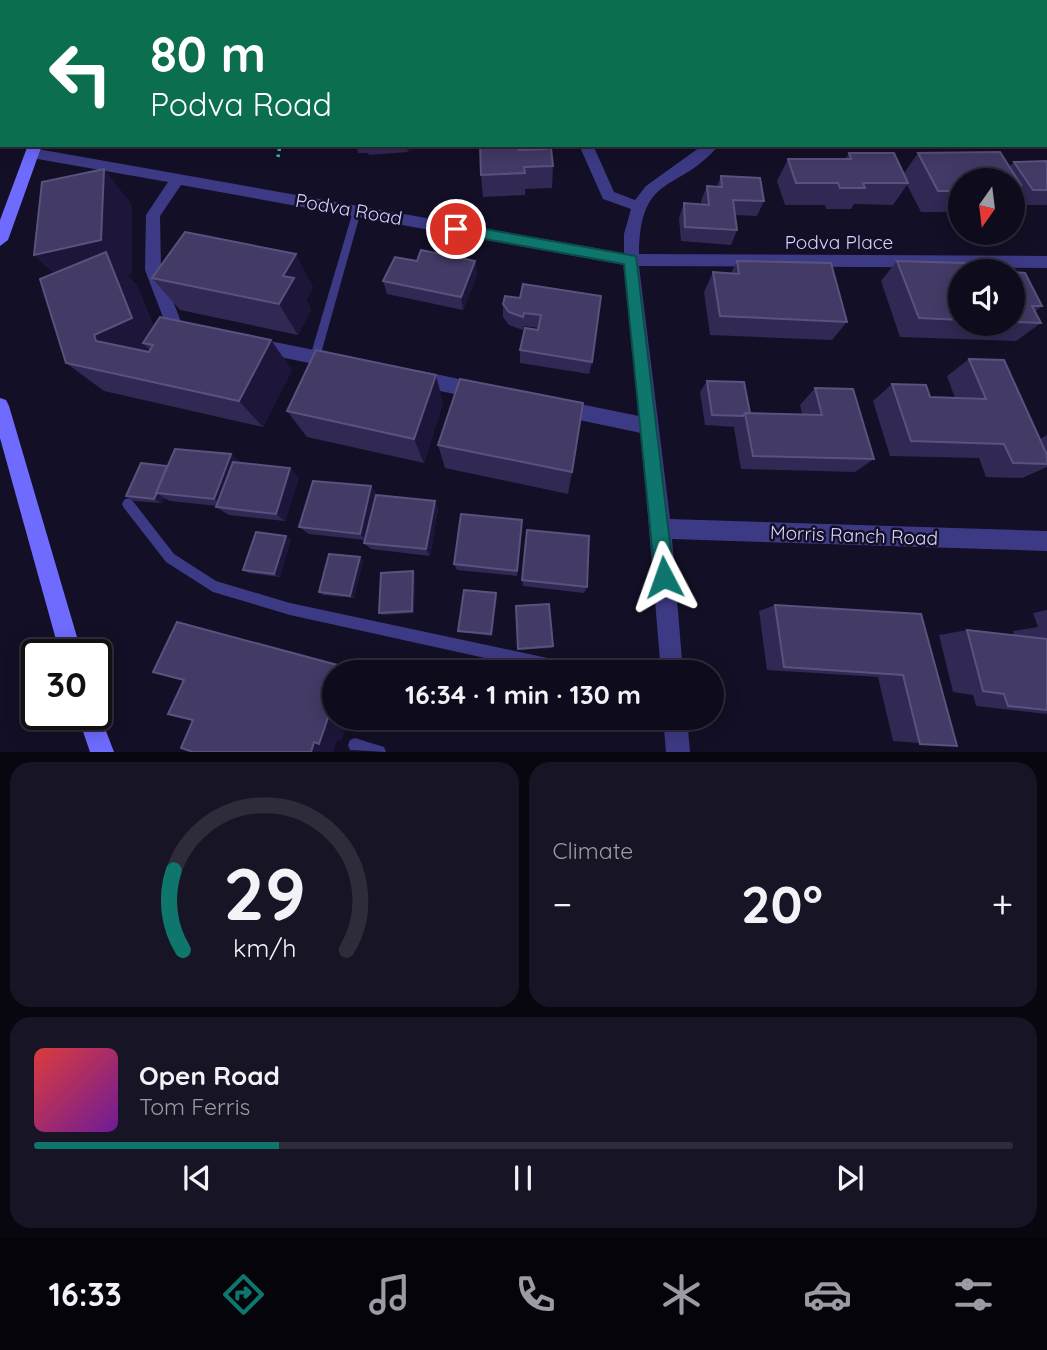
<!DOCTYPE html>
<meta charset="utf-8">
<style>
:root{--surface:#0e0b1c;--page:#171425;--text:#f1f3f6;--muted:#9b9ba3;--line:#2e2b3b;--accent:#0f766e}
body{margin:0;font-family:Quicksand,sans-serif;background:var(--page);color:var(--text);height:100vh;display:flex;flex-direction:column;font-size:26px;white-space:nowrap}
*{box-sizing:border-box;margin:0}
p{font-size:23px;color:var(--muted)}
.icon{flex:none;width:38px;height:38px;fill:none;stroke:currentColor;stroke-width:2;stroke-linecap:round;stroke-linejoin:round}
.map{position:relative;height:752px;overflow:hidden}
.side{display:flex;flex-direction:column;gap:10px;padding:10px;background:#08060f;flex:1}
.side>*{flex:none}
.hud{position:absolute;left:0px;top:0px;width:1048px;height:147px;box-shadow:0 4px 18px #0003,0 0 0 2px var(--line);background:#0b6e4f;color:#fff;overflow:hidden}
.needle{width:46px;rotate:194deg}
.tools{position:absolute;left:948px;top:168px;display:grid;gap:14px}
.tools a{display:grid;place-items:center;width:77px;height:77px;border-radius:50%;background:var(--surface);box-shadow:0 4px 18px #0003,0 0 0 2px var(--line);font-size:35px}
.speed{position:absolute;left:21px;top:639px;display:flex;gap:14px;font-size:35px;font-weight:700;text-align:center}
.speed>*{display:grid;place-content:center;width:91px;height:91px;border-radius:50%;background:var(--surface);box-shadow:0 4px 18px #0003,0 0 0 2px var(--line);line-height:1}
.speed .limit{border:4px solid #111;border-radius:10px;background:#fff;color:#111}
.pin{position:absolute;display:grid;place-items:center;width:60px;height:60px;color:#fff;margin:-30px;border:4px solid #fff;border-radius:50%;box-shadow:0 2px 7px #0007}
.me{position:absolute;width:77px;margin:-38px;rotate:356deg;stroke-linejoin:round;filter:drop-shadow(0 0 5px #0008)}
.turn{display:flex;align-items:center;gap:24px;height:147px;padding:0 35px;font-size:32px}
.turn .icon{width:91px;height:91px;stroke-width:2.5}
.turn b{display:block;font-size:49px;line-height:60px}
.big{font-size:52px;font-weight:700;line-height:1.1}
.side .tile{flex:1;display:flex;flex-direction:column;justify-content:center;gap:10px;min-width:0;padding:0 24px;border-radius:21px;background:var(--page)}
.side .dial{align-items:center;gap:0}
.dial svg{height:182px;overflow:visible;fill:none;stroke:var(--line);stroke-width:7;stroke-linecap:round;text-anchor:middle}
.dial text{fill:var(--text);stroke:none}
.song{display:flex;align-items:center;gap:21px}
.cover{width:84px;height:84px;border-radius:10px;background:linear-gradient(135deg,hsl(0 70% 55%),hsl(280 70% 35%))}
.played{height:7px;border-radius:4px;background:linear-gradient(90deg,var(--accent) 25%,var(--line) 25%)}
.keys{display:flex;justify-content:space-around;direction:ltr}
.heat{display:flex;justify-content:space-between;align-items:center;font-size:38px;direction:ltr}
.side .tiles{flex:1;display:grid;gap:10px;grid-template-columns:1fr 1fr}
.tile:last-child{grid-column:span 2}
.trip{position:absolute;left:322px;top:660px;width:402px;height:70px;border-radius:35px;background:var(--surface);box-shadow:0 4px 18px #0003,0 0 0 2px var(--line);font-weight:700;line-height:70px;text-align:center}
.tabs{display:flex;height:112px;justify-content:space-around;align-items:center;background:#06040b;color:var(--muted)}
.tabs .icon{width:49px;height:49px}
.tabs .on{color:var(--accent)}
.tabs b{font-size:32px;color:var(--text)}
.map>svg:first-child{display:block}
</style>
<div class="map">
<svg width="1047" height="752" viewBox="0 0 1047 752">
<rect width="100%" height="100%" fill="#130f26"/>
<g fill="none" stroke-linecap="round" stroke-linejoin="round">
<!-- path -->
<polyline stroke="#2fb8b0" stroke-width="3.5" stroke-dasharray="2.5 3.5" stroke-linecap="butt" points="278,157 280,145"/>
<!-- lane -->
<g fill="#3d3a85" fill-rule="evenodd">
<polygon points="357,208 361,211 320,357 319,360 311,360 310,357 353,211"/>
<polygon points="128,498 132,500 174,554 216,581 290,603 580,665 585,667 587,672 549,672 290,615 213,592 166,562 124,508 122,504 124,500"/>
<polygon points="355,738 384,747 386,752 350,750 348,745 350,740"/>
</g>
<!-- street -->
<g fill="#3d3a85" fill-rule="evenodd">
<polygon points="674,0 684,0 685,2 674,2"/>
<rect x="1046" y="28" width="1" height="6"/>
<rect x="1046" y="134" width="1" height="8"/>
<path d="M 579,145 L 593,145 L 614,192 L 635,200 L 646,186 L 703,145 L 719,145 C 678,194 640,171 639,254 L 1047,256 L 1047,268 L 639,266 L 670,519 L 1047,531 L 1047,551 L 672,539 L 683,672 L 661,672 L 641,433 L 560,416 L 554,414 L 551,408 L 554,402 L 560,400 L 639,416 L 624,265 L 181,185 L 160,216 L 161,270 L 181,322 L 196,326 L 198,331 L 196,336 L 190,338 L 169,333 L 145,270 L 146,215 L 168,182 L 32,158 L 25,153 L 32,148 L 624,253 L 624,234 L 631,209 L 603,199 Z"/>
<polygon points="255,338 334,354 340,356 343,361 340,366 334,368 255,352 249,350 247,345 249,340"/>
<polygon points="417,370 482,384 488,386 491,392 488,398 482,400 417,386 411,383 408,378 411,373"/>
<polygon points="663,718 687,718 690,752 666,752"/>
</g>
<!-- secondary -->
<g fill="#6f6bff" fill-rule="evenodd">
<polygon points="94,0 104,0 93,2"/>
<polygon points="28,145 42,145 8,240 0,246 0,220"/>
<polygon points="0,398 6,400 9,406 82,654 60,654 0,438"/>
<polygon points="96,705 114,752 90,752 77,714 96,714"/>
</g>
<!-- highway -->
<polygon fill="#ff4fa3" fill-rule="evenodd" points="0,8 2,8 0,18"/>
</g>
<!-- wall -->
<g fill="#312854">
<polygon points="141,0 203,0 203,2 142,2"/>
<polygon points="207,0 297,0 296,2 208,2"/>
<polygon points="593,0 643,0 644,2 593,2"/>
<polygon points="725,0 809,0 810,2 725,2"/>
<rect x="838" y="0" width="54" height="2"/>
<polygon points="979,0 1047,0 1047,13 1046,2 980,2"/>
<polygon points="234,145 267,145 266,148 246,149 244,146"/>
<polygon points="356,145 413,145 414,149 408,152 369,155 368,153 358,153"/>
<polygon points="520,145 546,145 553,166 552,188 525,189 525,195 483,197 481,175 520,150"/>
<polygon points="849,153 904,173 918,153 1009,167 1014,162 1047,161 1047,205 1018,205 1013,197 1013,180 961,180 961,202 957,202 948,212 921,212 907,185 893,205 854,204 851,209 826,209 825,205 785,205 777,181 788,159 845,159"/>
<polygon points="721,176 764,201 757,216 735,215 737,230 731,245 681,241 679,218 684,203 702,205 701,201 707,186 717,186"/>
<polygon points="132,205 132,274 127,275 137,286 154,327 292,370 263,427 104,391 66,363 54,273 34,255"/>
<polygon points="417,261 475,261 477,275 463,310 387,294 383,281"/>
<polygon points="737,261 847,322 832,340 710,335 704,292 713,272 731,273"/>
<polygon points="897,261 961,271 961,324 1013,324 1013,272 1042,306 1035,312 1041,323 1016,341 900,337 881,281"/>
<polygon points="152,278 313,287 306,300 311,310 298,335 180,310"/>
<polygon points="523,284 592,362 589,374 520,363 520,350 539,328 524,326 523,330 509,325 503,317 503,304 520,298"/>
<polygon points="969,359 1040,439 1047,435 1047,467 1022,478 986,477 979,458 890,456 873,401 892,384 930,397 955,398 947,376"/>
<polygon points="707,381 750,413 802,414 800,405 815,388 874,459 855,472 741,469 734,428 735,427 705,425 700,392"/>
<polygon points="443,402 424,463 307,437 287,411"/>
<polygon points="438,445 572,472 568,494 445,468"/>
<polygon points="231,454 241,463 299,477 285,521 229,515 216,507 217,506 170,501 164,498 162,503 134,501 126,496 167,466"/>
<polygon points="371,486 377,495 435,501 438,509 430,556 371,549 364,543 365,540 309,534 299,527"/>
<polygon points="522,528 517,576 457,570 454,564"/>
<polygon points="291,539 280,577 249,573 243,570"/>
<polygon points="363,560 354,598 323,595 319,592"/>
<polygon points="413,571 415,573 414,613 382,615 379,613"/>
<polygon points="522,580 587,587 584,593 523,586"/>
<polygon points="497,596 492,636 460,632 458,631"/>
<polygon points="775,605 921,614 957,746 893,741 878,677 767,670 759,611"/>
<polygon points="516,606 553,646 552,648 519,650"/>
<polygon points="1047,610 1047,714 976,706 973,695 953,692 939,635 967,630 1014,635 1013,631 1038,627 1033,613"/>
</g>
<!-- shaded-wall -->
<g fill="#1d163a">
<polygon points="207,0 236,0 237,2 208,2"/>
<polygon points="287,0 297,0 296,2 288,2"/>
<polygon points="406,145 413,145 414,149 408,152"/>
<polygon points="104,169 132,205 132,274 127,275 137,286 163,348 143,343 153,353 96,341 70,288 34,255"/>
<polygon points="296,254 313,287 306,300 311,310 298,335 279,304 283,276"/>
<polygon points="475,261 477,275 463,310 461,297"/>
<polygon points="271,340 292,370 263,427 239,401"/>
<polygon points="436,375 443,402 424,463 414,439"/>
<polygon points="231,454 242,464 226,507 214,499"/>
<polygon points="290,468 299,477 285,521 276,514"/>
<polygon points="371,486 377,495 366,541 360,534"/>
<polygon points="157,493 164,498 162,503 154,499"/>
<polygon points="435,501 438,509 430,556 426,549"/>
<polygon points="522,520 522,528 517,576 517,571"/>
<polygon points="286,536 291,539 280,577 274,574"/>
<polygon points="360,557 363,560 354,598 350,596"/>
<polygon points="413,571 415,573 414,613 412,611"/>
<polygon points="177,622 213,631 364,671 344,672"/>
<polygon points="334,700 334,718 349,718 342,740 337,741 333,752 311,752 314,742"/>
</g>
<!-- building -->
<g fill="#433a66" stroke="#5a527e" stroke-width="2">
<polygon points="505,0 505,2 474,2"/>
<polygon points="600,0 643,0 644,2 611,2"/>
<polygon points="747,0 809,0 810,2 748,2"/>
<polygon points="852,0 873,0 873,2 861,2"/>
<polygon points="480,145 519,145 519,150 551,148 553,166 524,167 525,173 481,175"/>
<polygon points="522,145 546,145 546,149 522,150"/>
<polygon points="1000,152 1021,185 1013,185 1013,180 961,180 961,191 938,191 918,153"/>
<polygon points="849,153 894,153 908,183 863,183 865,188 840,188 838,183 796,183 788,159 851,159"/>
<polygon points="1047,161 1047,190 1033,190 1014,162"/>
<polygon points="104,169 101,240 34,255 42,182"/>
<polygon points="721,176 760,178 764,201 733,200 737,230 685,227 684,203 709,205 707,186 722,187"/>
<polygon points="185,232 296,254 283,276 294,278 279,304 152,278"/>
<polygon points="421,250 475,261 461,297 383,281 395,257 417,261"/>
<polygon points="106,252 132,318 94,335 96,341 149,352 153,345 143,343 160,317 271,340 239,401 66,363 40,279"/>
<polygon points="737,261 831,263 847,322 720,316 713,272 739,274"/>
<polygon points="897,261 995,264 998,271 961,271 961,320 919,318"/>
<polygon points="1013,272 1025,273 1042,306 1032,306 1041,323 1013,322"/>
<polygon points="523,284 601,296 592,362 520,350 525,328 538,330 541,315 524,313 523,317 517,315 509,312 503,304 505,296 520,298"/>
<polygon points="316,350 436,375 414,439 287,411"/>
<polygon points="969,359 1004,360 1047,455 1047,464 1013,463 1004,444 911,441 892,384 926,385 930,397 986,399"/>
<polygon points="460,379 583,403 572,472 438,445"/>
<polygon points="707,381 744,382 750,413 745,413 743,416 712,415"/>
<polygon points="815,388 853,389 874,459 753,456 745,413 822,415"/>
<polygon points="175,449 231,454 214,499 156,493"/>
<polygon points="233,462 290,468 276,514 216,507"/>
<polygon points="141,463 167,466 156,493 157,493 154,499 126,496"/>
<polygon points="313,481 371,486 360,534 299,527"/>
<polygon points="376,495 435,501 426,549 364,543"/>
<polygon points="461,514 522,520 517,571 454,564"/>
<polygon points="527,530 589,536 587,587 522,580"/>
<polygon points="256,532 286,536 274,574 243,570"/>
<polygon points="329,554 360,557 350,596 319,592"/>
<polygon points="413,571 412,611 379,613 381,573"/>
<polygon points="464,590 496,593 491,634 458,631"/>
<polygon points="549,604 553,646 518,649 516,606"/>
<polygon points="775,605 921,614 957,746 920,744 903,675 784,667"/>
<polygon points="177,622 345,667 344,672 334,672 334,700 319,744 314,742 311,752 193,752 181,748 193,720 168,714 184,680 153,672"/>
<polygon points="967,630 1047,639 1047,710 1008,706 1004,694 983,691"/>
</g>
<!-- route -->
<polygon fill="#0f766e" stroke="#0a4d48" stroke-width="2" points="456,224 636,256 674,577 671,584 664,587 658,584 655,577 624,264 451,233 449,229"/>
<g text-anchor="middle" dominant-baseline="central" stroke-width="5" stroke-linejoin="round" paint-order="stroke">
<!-- street labels -->
<g font-size="19" fill="#d9d4ff" stroke="#130f26">
<text transform="translate(349 209) rotate(10)">Podva Road</text>
<text x="839" y="242">Podva Place</text>
<text transform="translate(854 535) rotate(2)">Morris Ranch Road</text>
</g>
</g>
</svg>
<div class="tools">
<a><svg class="needle" viewBox="-14 -14 28 28"><path d="M0-13l5 13h-10z" fill="#e53935"/><path d="M0 13l5-13h-10z" fill="#9b9ba3"/></svg></a>
<a><svg class="icon" aria-label="sound" viewBox="0 0 24 24"><path d="M4 9h4l5-4v14l-5-4H4zM17 9q2 3 0 6"/></svg></a>
</div>
<div class="speed"><div class="limit">30</div></div>
<div class="pin" style="left:456px;top:229px;background:#d93025"><svg class="icon" aria-label="arrive" viewBox="0 0 24 24"><path d="M6 21V4h12l-3 4 3 4H6"/></svg></div>
<svg class="me" style="left:664px;top:577px" viewBox="-20 -20 40 40"><path d="M0-17L14 15 0 8-14 15z" fill="#0f766e" stroke="#fff" stroke-width="4"/></svg>
<div class="trip">16:34 · 1 min · 130 m</div>
<div class="hud">
<div class="turn"><svg class="icon" aria-label="left" viewBox="0 0 24 24"><path d="M17 20v-9H6M10 6l-5 5 5 5"/></svg><div><b>80 m</b>Podva Road</div></div>
</div>
</div>
<section class="side">
<div class="tiles">
<div class="tile dial"><svg viewBox="0 0 100 80">
<path d="M14 69A42 42 0 1 1 86 69"/>
<path d="M14 69A42 42 0 0 1 10 34" stroke="#0f766e"/>
<text x="50" y="56" font-size="32" font-weight="700">29</text>
<text x="50" y="72" font-size="11">km/h</text>
</svg></div>
<div class="tile"><p>Climate</p>
<div class="heat"><a>−</a><b class="big">20°</b><a>+</a></div>
</div>
<div class="tile">
<div class="song"><i class="cover"></i><div><b>Open Road</b><p>Tom Ferris</p></div></div>
<div class="played"></div>
<div class="keys"><svg class="icon" aria-label="previous" viewBox="0 0 24 24"><path d="M18 5L8 12l10 7zM5 5v14"/></svg><svg class="icon" aria-label="pause" viewBox="0 0 24 24"><path d="M8 5v14M16 5v14"/></svg><svg class="icon" aria-label="next" viewBox="0 0 24 24"><path d="M6 5l10 7-10 7zM19 5v14"/></svg></div>
</div>
</div>
</section>
<nav class="tabs">
<b>16:33</b>
<svg class="icon on" aria-label="directions" viewBox="0 0 24 24"><path d="M12 3l9 9-9 9-9-9zM9 14v-3h6M13 9l2 2-2 2"/></svg>
<svg class="icon" aria-label="music" viewBox="0 0 24 24"><path d="M9 18V5l10-2v13"/><circle cx="6" cy="18" r="3"/><circle cx="16" cy="16" r="3"/></svg>
<svg class="icon" aria-label="phone" viewBox="0 0 24 24"><path d="M5 4h4l2 5-3 2q2 4 5 5l2-3 5 2v4C11 20 4 13 5 4z"/></svg>
<svg class="icon" aria-label="climate" viewBox="0 0 24 24"><path d="M12 3v18M4 7l16 10M4 17L20 7"/></svg>
<svg class="icon" aria-label="car" viewBox="0 0 24 24"><path d="M5 17H2v-5l4-1 3-4h7l3 4 3 1v5h-3M9 17h6M6 11h13"/><circle cx="7" cy="17" r="2"/><circle cx="17" cy="17" r="2"/></svg>
<svg class="icon" aria-label="filters" viewBox="0 0 24 24"><path d="M4 7h16M4 17h16"/><circle cx="9" cy="7" r="2"/><circle cx="15" cy="17" r="2"/></svg>
</nav>
